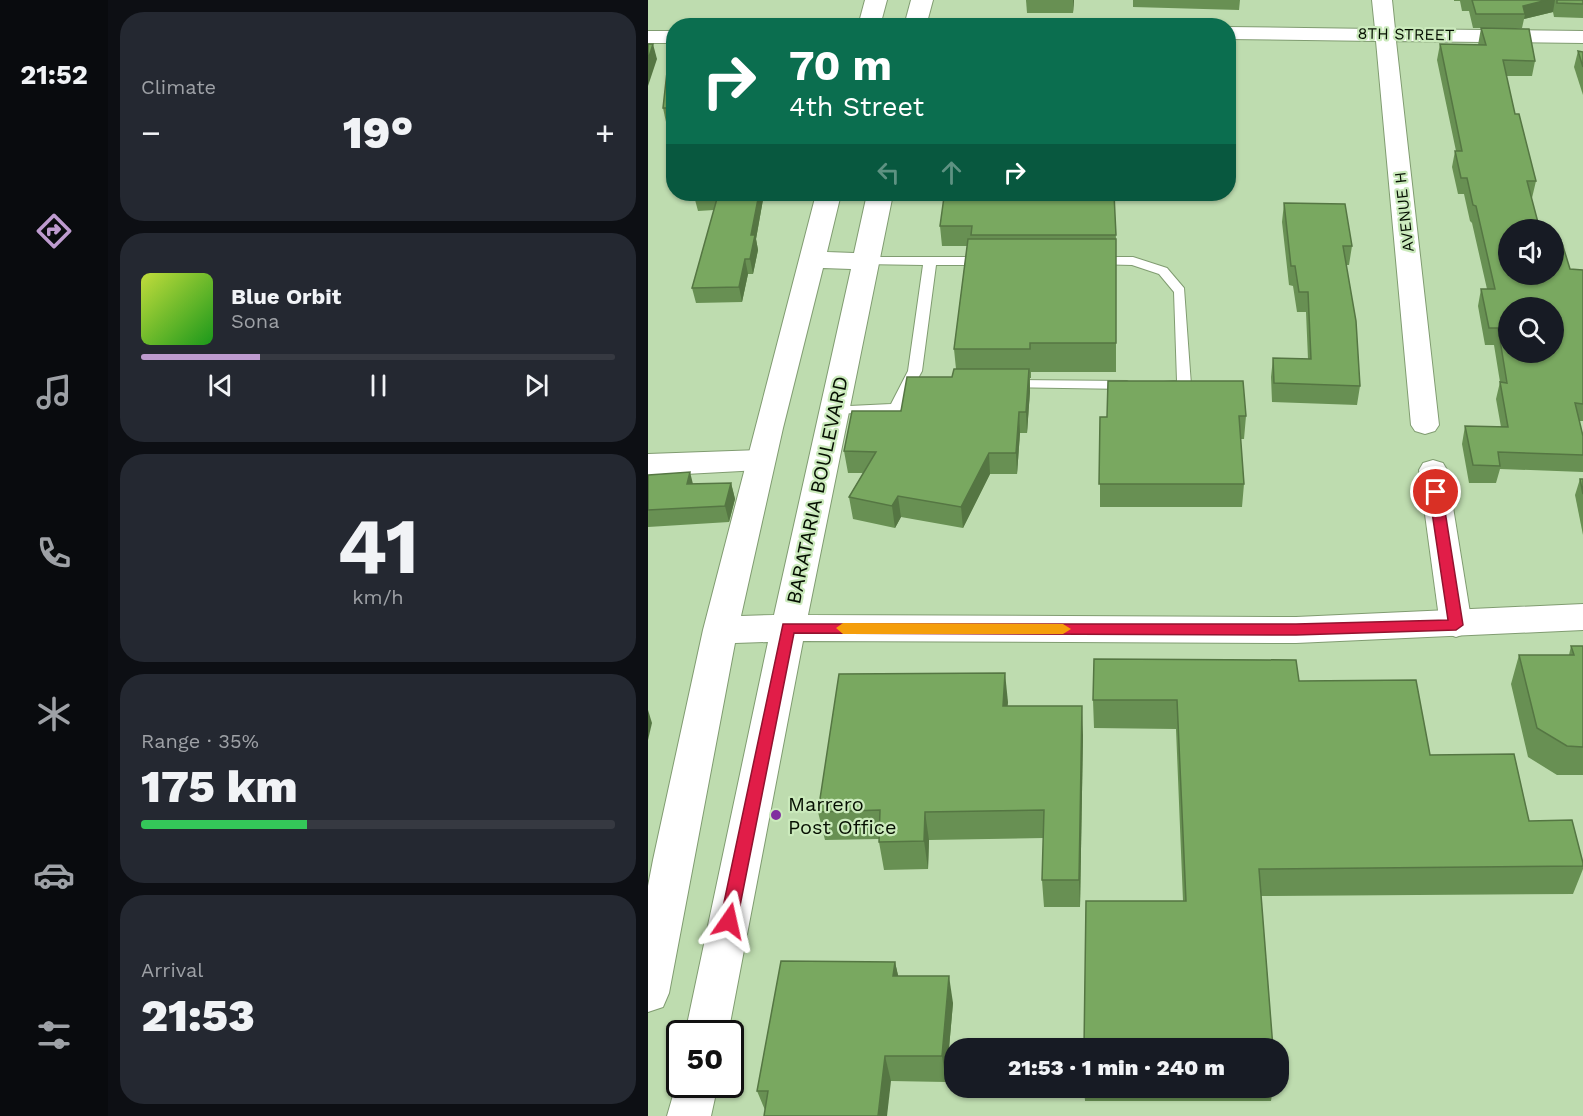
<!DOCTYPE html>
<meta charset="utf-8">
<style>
:root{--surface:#171b24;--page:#242831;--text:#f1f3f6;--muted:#9ea1a6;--line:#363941;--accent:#be9bcf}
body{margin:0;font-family:"Work Sans",sans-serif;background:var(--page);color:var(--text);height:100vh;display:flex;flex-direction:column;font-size:22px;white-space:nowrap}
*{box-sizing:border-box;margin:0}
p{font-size:20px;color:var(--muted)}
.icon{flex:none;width:33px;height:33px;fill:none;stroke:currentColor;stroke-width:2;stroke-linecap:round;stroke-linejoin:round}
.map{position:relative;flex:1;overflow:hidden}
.side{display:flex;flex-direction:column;gap:12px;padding:12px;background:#0d0f14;width:540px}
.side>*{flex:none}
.hud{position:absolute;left:18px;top:18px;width:570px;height:183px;border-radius:24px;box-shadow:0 2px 4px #0004;background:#0b6e4f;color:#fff;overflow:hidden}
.controls{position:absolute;left:850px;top:219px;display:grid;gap:12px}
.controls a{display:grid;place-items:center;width:66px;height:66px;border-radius:50%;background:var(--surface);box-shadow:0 2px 4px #0004;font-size:30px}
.speed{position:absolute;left:18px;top:1020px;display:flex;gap:12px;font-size:30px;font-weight:700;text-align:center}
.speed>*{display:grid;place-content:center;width:78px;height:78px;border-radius:50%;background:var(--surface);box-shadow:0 2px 4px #0004;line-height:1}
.speed .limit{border:3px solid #111;border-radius:9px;background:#fff;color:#111}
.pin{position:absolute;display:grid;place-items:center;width:51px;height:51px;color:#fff;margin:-26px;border:3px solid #fff;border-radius:50%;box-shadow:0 2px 6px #0007}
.me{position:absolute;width:66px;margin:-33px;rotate:11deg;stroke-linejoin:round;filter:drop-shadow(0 0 4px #0008)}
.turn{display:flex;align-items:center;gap:21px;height:126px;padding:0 24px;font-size:27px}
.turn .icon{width:78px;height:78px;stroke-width:2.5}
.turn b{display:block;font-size:42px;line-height:51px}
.lanes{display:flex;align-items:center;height:57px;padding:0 24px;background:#0003;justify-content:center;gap:30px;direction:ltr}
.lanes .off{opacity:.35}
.big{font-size:45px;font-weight:800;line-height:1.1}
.side .tile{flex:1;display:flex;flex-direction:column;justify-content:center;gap:9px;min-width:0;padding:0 21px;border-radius:24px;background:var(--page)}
.side .dial{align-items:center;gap:0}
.dial b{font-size:78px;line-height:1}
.song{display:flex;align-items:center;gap:18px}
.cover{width:72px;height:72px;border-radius:9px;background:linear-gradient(135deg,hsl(70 70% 55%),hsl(120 70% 35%))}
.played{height:6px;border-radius:3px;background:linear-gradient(90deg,var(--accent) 25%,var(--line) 25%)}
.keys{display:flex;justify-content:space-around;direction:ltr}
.heat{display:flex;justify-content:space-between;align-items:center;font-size:33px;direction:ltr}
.charge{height:9px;border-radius:4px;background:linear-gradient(90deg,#34c759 35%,var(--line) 0)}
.trip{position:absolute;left:296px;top:1038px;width:345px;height:60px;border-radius:24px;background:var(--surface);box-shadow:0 2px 4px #0004;font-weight:800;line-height:60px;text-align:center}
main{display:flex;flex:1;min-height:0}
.dock{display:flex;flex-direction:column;width:108px;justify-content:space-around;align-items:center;background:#090b0e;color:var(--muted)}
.dock .icon{width:42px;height:42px}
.dock .current{color:var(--accent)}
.dock b{font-size:27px;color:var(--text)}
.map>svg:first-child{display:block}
</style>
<main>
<nav class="dock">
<b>21:52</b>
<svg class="icon current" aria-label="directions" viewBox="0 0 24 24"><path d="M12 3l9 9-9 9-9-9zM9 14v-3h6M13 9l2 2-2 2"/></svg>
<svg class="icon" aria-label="music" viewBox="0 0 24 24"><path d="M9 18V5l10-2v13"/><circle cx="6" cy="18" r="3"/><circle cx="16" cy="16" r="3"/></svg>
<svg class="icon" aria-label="phone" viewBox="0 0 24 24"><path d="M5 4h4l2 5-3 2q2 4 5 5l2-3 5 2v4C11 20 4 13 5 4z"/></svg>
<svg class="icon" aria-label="climate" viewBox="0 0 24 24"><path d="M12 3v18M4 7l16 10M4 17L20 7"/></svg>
<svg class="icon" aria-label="car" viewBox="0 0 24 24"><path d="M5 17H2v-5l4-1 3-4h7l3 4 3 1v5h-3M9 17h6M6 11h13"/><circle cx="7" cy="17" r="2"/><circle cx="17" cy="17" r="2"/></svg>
<svg class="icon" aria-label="filters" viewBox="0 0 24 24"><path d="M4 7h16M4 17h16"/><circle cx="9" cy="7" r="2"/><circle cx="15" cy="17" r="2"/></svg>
</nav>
<section class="side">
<div class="tile"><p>Climate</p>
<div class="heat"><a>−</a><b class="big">19°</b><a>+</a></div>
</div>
<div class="tile">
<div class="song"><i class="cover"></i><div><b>Blue Orbit</b><p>Sona</p></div></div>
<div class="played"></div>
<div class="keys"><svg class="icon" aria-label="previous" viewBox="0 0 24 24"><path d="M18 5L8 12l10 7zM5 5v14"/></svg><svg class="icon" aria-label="pause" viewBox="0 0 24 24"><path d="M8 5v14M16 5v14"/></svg><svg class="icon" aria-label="next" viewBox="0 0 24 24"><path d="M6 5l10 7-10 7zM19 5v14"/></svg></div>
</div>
<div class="tile dial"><b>41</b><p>km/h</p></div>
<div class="tile"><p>Range · 35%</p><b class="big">175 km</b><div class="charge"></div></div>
<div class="tile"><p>Arrival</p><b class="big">21:53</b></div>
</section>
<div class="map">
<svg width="935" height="1116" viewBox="0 0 935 1116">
<rect width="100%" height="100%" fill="#bedcaf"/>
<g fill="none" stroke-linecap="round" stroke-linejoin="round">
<defs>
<g id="service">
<polygon points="218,257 337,257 343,261 337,265 288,265 274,371 252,411 186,414 181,413 179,410 181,407 243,404 260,371 275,265 214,264 212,261"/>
<polygon points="448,257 485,257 519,268 536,288 543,385 541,388 521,389 514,385 516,382 529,381 526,292 511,274 484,265 444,264 444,258"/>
<polygon points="362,380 479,381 486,385 479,389 357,387 355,384 357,381"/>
</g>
<g id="minor">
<polygon points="724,0 744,0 747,29 935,31 935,43 748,41 791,425 787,431 777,434 767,431 763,425 728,41 580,39 580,27 727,29"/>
<rect x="0" y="31" width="26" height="12"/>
<polygon points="785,460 795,463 799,470 824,625 819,633 808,637 797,633 792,625 771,470 775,463"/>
</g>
<polygon id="tertiary" points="112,450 123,453 127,460 123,467 112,470 0,476 0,454"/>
<g id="secondary">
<polygon points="217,0 239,0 232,26 210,26"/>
<polygon points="263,0 285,0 278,26 256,26"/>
<path d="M 168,194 L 193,194 L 179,252 L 206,253 L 219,194 L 245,194 L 160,615 L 648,617 L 935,604 L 935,630 L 648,643 L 155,641 L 80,1034 L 37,1034 L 120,642 L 87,643 L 21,993 L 15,1007 L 0,1012 L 0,886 L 5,860 L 55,630 ZM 175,268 L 203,269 L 126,615 L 93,616 L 135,428 Z"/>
<polygon points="32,1071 32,1084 70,1084 63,1116 19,1116"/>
</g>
</defs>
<!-- service casing -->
<use href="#service" stroke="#809c71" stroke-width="2"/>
<!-- minor casing -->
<use href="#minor" stroke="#809c71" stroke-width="2"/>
<!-- tertiary casing -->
<use href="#tertiary" stroke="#809c71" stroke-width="2"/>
<!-- secondary casing -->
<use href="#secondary" stroke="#809c71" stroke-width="2"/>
<!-- service -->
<use href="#service" fill="#fff" fill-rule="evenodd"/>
<!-- minor -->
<use href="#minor" fill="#fff" fill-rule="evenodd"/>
<!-- tertiary -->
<use href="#tertiary" fill="#fff" fill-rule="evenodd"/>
<!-- secondary -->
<use href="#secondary" fill="#fff" fill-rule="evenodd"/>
</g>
<!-- wall -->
<g fill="#689053">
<polygon points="378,0 426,0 425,13 379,13"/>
<polygon points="485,0 592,0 591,10 485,7"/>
<polygon points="806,0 935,0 935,18 906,17 905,12 876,19 874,28 825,28 821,11 814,11 812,1 806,1"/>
<polygon points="833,28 887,61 884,76 858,76 867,114 888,181 884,198 861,230 922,269 935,270 935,421 931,421 935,455 935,472 852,469 848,483 821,483 814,444 817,426 853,427 848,399 852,382 846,345 837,345 830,306 833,289 839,289 824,223 822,221 816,194 810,194 804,167 807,151 808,151 789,60 792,44 830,45"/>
<polygon points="26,45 26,122 18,122 15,108"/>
<polygon points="930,51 935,52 935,95 926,67"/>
<polygon points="116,194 108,239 110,250 105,274 100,274 94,302 48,303 44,288 66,210 50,211 46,196"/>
<polygon points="466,194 468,239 468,372 383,372 383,378 382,378 382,391 379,433 372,433 369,474 342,474 315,528 253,517 247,528 205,519 201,497 215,473 200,473 196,451 253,411 304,377 308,369 306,349 319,246 294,246 292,226 393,197 441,196"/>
<polygon points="636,203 704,246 701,265 698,265 712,386 709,405 624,402 623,377 625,358 660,359 658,312 649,312 645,286 641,285 634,222"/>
<polygon points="598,416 596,439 592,439 596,484 594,507 452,507 452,417"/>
<polygon points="0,475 45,484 83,483 87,499 81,522 0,527"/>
<polygon points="932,479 935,479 935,535 927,495"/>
<polygon points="923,646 935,646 935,775 909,775 880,757 863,684 871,655 921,655"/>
<polygon points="651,681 782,755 881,821 935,863 935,869 925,894 613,896 535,901 528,729 446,728 445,700"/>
<polygon points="360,702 359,706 435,735 432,907 396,907 394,880 396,838 281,840 280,869 236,870 231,842 231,839 177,840 170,812"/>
<polygon points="247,962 250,976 305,1003 298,1082 243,1081 117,1110 109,1091"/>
<polygon points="436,1088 625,1088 623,1101 437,1101"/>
</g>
<!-- shaded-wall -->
<g fill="#557643">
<polygon points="425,0 426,0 425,13"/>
<polygon points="899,0 907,0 905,12 876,19 877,14 875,6"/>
<polygon points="5,44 9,59 0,86 0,60"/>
<polygon points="111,194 116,194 108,239 110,250 105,274 102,259 103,235"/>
<polygon points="97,259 100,274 94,302 91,287"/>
<polygon points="381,369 382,391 379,433 378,412"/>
<polygon points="371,412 372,433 369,474 368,453"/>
<polygon points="341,453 342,474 315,528 313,507"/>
<polygon points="42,472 46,488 39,484"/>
<polygon points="83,483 87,499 81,522 77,506"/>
<polygon points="250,496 253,517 247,528 244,506"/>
<polygon points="357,673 360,702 357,734 355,706"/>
<polygon points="434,706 435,735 432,907 431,880"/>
<polygon points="0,710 4,723 0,740"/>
<polygon points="277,812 281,840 280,869 276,841"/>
<polygon points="247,962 253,988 245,976"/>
<polygon points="301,976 305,1003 298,1082 294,1056"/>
<polygon points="237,1056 243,1081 239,1116 230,1116"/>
</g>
<!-- building -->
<g fill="#79a860" stroke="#557643" stroke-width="1.5" fill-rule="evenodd">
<polygon points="824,0 899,0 875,6 877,14 828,14"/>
<polygon points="909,0 935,0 935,4 909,3"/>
<path d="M 833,28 L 881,29 L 887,61 L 855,60 L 867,114 L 871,114 L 888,181 L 879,181 L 892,230 L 861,230 L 861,274 L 906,274 L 906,243 L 914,243 L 922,269 L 935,270 L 935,404 L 927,403 L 935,436 L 935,455 L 850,452 L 852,466 L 825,465 L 817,426 L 860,427 L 852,382 L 859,383 L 850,328 L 841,328 L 833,289 L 847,289 L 828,206 L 825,205 L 819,178 L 813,178 L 807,151 L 814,151 L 792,44 L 838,45 ZM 861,308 L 906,308 L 906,352 L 861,352 Z"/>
<polygon points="0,44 5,44 0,60"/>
<polygon points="22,45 26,45 26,108 15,108"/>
<polygon points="930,51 935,52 935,67"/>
<polygon points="47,194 111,194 103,235 107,235 102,259 97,259 91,287 44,288 70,195 46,196"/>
<polygon points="441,194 466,194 468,235 323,235 324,226 292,226 296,197 393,197 441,196"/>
<polygon points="636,203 697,204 704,246 695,246 708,321 712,386 626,383 625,358 663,359 660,292 651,292 647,266 643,266"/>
<polygon points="320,239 468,239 468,343 382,343 382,349 306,349"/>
<polygon points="306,369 381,369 378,412 371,412 368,453 341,453 313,507 250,496 244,506 201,497 228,452 196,451 204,411 253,411 259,377 304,377"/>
<polygon points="460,381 595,381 598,416 591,416 596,484 451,484 452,417 459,417"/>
<polygon points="42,472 39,484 83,483 77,506 0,510 0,475"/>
<polygon points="932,479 935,479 935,494"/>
<polygon points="923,646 935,646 935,747 919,746 889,728 871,655 926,655"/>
<polygon points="446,659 648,660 651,681 768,680 782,755 866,754 881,821 924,820 935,863 935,866 611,869 625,1048 436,1048 438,901 538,901 529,700 445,700"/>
<polygon points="357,673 355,706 434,706 431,880 394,880 396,810 277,812 276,841 231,842 232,810 170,812 191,674"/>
<polygon points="133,961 247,962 245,976 301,976 294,1056 237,1056 230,1116 116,1116 120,1091 109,1091"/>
</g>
<!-- route -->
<polygon fill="#e11d48" stroke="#92132f" stroke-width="1.5" points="788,488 794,492 815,625 808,630 648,635 146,633 89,921 87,926 81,928 75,926 72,921 135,624 648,624 800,620 781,492"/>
<!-- slow -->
<polygon fill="#f59e0b" points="195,623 415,624 423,629 415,634 195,634 188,628"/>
<!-- markers -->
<circle fill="#802f9f" stroke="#cbeabc" stroke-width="2" cx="128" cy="815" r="6"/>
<g text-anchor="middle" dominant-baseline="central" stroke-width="4.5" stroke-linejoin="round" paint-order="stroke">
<!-- far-street labels -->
<g font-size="16" fill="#060f02" stroke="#cbeabc">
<text transform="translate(758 34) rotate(1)">8TH STREET</text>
<text transform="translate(756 212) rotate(-96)">AVENUE H</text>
</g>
<!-- street labels -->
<g font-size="20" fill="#060f02" stroke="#cbeabc">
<text transform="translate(169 490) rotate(-78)">BARATARIA BOULEVARD</text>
</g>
<!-- poi labels -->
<g font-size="20" fill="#060f02" stroke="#cbeabc" text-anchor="start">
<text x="140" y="804">Marrero<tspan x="140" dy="23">Post Office</tspan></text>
</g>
</g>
</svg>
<div class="controls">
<a><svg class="icon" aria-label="sound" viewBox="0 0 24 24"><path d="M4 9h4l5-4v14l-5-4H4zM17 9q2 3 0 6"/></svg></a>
<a><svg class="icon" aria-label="search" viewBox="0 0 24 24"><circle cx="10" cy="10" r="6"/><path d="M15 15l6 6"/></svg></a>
</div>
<div class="speed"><div class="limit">50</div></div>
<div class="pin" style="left:788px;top:492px;background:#d93025"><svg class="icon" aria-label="arrive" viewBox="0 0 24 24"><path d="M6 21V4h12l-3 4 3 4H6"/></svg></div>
<svg class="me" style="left:81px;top:921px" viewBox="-20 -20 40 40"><path d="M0-17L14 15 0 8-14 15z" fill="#e11d48" stroke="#fff" stroke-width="4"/></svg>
<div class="trip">21:53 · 1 min · 240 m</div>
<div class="hud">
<div class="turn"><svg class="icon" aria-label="right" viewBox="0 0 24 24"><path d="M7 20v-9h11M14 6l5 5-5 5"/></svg><div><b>70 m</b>4th Street</div></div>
<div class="lanes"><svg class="icon off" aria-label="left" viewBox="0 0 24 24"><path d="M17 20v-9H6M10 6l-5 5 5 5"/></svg><svg class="icon off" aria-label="ahead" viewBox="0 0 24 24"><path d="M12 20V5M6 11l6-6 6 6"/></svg><svg class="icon" aria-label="right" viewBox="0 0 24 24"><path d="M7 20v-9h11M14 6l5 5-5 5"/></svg></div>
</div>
</div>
</main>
